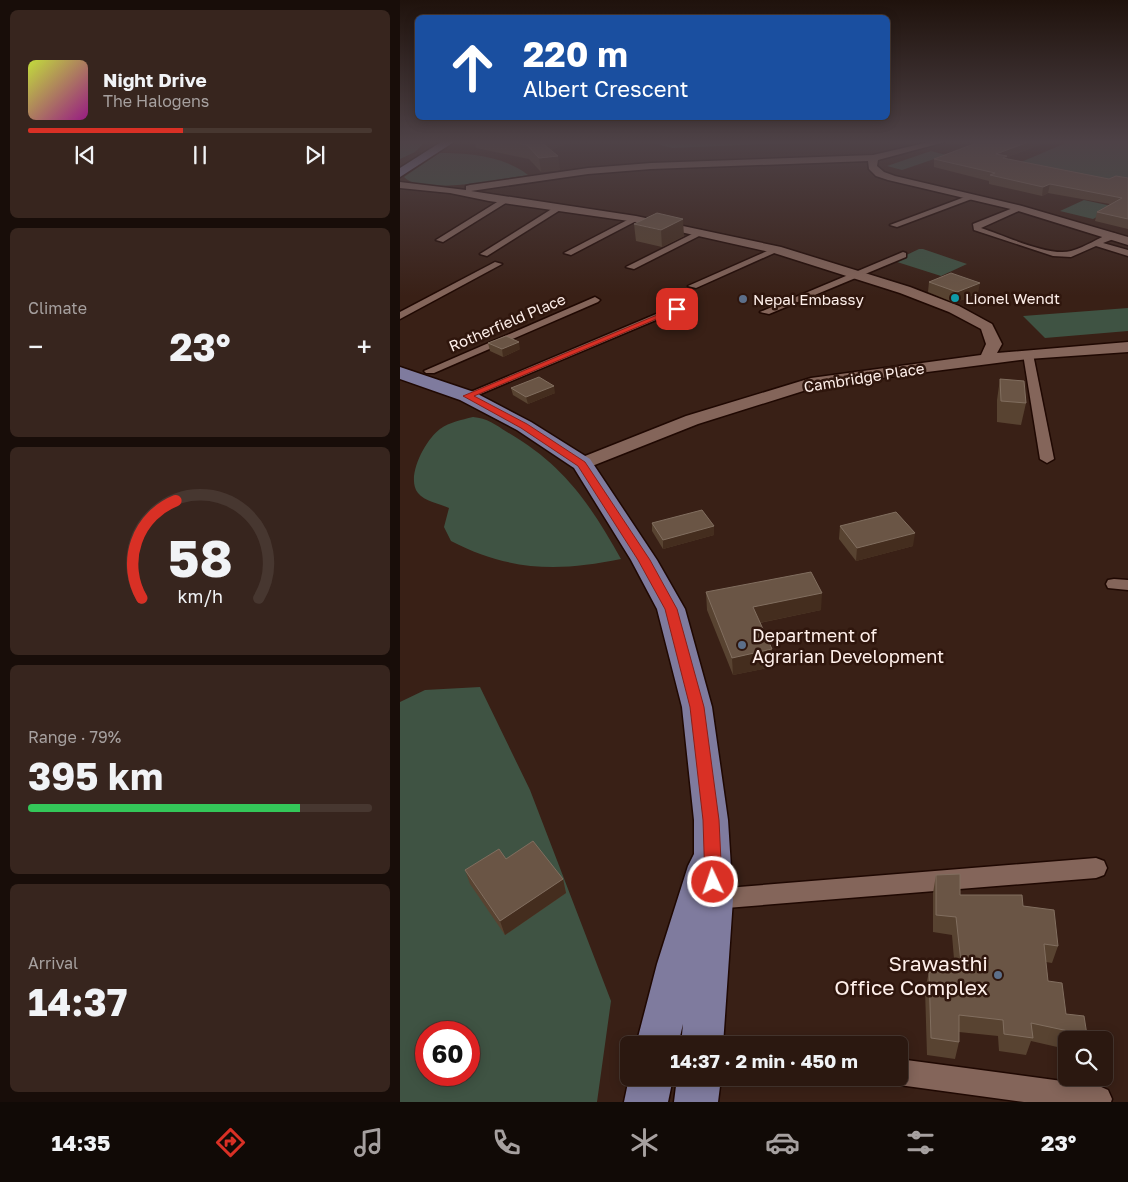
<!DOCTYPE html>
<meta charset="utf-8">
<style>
:root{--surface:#2b1810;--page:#37251e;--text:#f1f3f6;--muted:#a6a09f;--line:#473730;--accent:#d93025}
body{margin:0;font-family:"Golos Text",sans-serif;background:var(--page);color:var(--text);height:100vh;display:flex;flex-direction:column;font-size:19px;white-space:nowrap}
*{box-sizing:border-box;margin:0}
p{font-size:16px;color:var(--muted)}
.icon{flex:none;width:28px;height:28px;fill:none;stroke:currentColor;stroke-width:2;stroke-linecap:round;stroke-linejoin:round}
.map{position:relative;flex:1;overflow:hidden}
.sheet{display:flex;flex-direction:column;gap:10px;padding:10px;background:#180d09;width:400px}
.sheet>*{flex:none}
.guide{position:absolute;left:15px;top:15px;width:475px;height:105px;border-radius:8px;box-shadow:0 2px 12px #0003,0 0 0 1px var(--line);background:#1a4fa0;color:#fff;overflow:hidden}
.fabs{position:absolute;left:658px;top:1031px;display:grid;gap:10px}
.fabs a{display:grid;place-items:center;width:55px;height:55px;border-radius:8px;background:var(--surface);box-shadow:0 2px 12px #0003,0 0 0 1px var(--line);font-size:25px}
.speed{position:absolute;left:15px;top:1021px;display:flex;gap:10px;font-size:25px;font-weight:700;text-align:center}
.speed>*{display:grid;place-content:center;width:65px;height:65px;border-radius:50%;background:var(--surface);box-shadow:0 2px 12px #0003,0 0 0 1px var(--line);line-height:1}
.speed .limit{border:8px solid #d22;background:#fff;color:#111}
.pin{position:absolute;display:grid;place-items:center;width:42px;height:42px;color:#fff;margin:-21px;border-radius:10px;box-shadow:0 2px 8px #0006}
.me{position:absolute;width:55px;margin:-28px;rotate:357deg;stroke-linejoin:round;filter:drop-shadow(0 0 4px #0008)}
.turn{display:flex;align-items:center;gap:18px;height:105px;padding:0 25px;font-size:22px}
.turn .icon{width:65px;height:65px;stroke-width:2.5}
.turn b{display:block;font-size:35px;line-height:42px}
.big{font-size:38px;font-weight:700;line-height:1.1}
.sheet .widget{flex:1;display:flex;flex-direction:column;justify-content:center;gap:8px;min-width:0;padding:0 18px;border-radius:8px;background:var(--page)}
.sheet .dial{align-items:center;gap:0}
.dial svg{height:130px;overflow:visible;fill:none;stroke:var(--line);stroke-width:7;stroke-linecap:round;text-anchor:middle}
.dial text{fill:var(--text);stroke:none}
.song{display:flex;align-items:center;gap:15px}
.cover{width:60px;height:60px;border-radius:8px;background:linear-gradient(135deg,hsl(70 70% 55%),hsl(310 70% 35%))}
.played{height:5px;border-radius:2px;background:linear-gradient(90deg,var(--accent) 45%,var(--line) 45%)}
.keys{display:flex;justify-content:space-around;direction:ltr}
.heat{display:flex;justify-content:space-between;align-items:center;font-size:28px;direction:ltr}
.charge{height:8px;border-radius:4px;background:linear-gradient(90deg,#34c759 79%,var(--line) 0)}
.trip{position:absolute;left:220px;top:1036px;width:288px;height:50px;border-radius:8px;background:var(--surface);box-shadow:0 2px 12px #0003,0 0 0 1px var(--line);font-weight:700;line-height:50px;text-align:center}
.tabs{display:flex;height:80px;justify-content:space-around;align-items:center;background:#110a06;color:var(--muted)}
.tabs .icon{width:35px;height:35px}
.tabs .selected{color:var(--accent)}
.tabs b{font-size:22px;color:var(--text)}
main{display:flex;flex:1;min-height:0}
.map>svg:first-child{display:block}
</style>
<main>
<section class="sheet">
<div class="widget">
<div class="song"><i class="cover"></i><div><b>Night Drive</b><p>The Halogens</p></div></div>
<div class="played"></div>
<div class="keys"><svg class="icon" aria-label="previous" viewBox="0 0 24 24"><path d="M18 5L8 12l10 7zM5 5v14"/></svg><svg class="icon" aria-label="pause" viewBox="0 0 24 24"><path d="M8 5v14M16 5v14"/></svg><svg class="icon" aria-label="next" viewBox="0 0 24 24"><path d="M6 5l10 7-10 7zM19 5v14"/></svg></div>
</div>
<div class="widget"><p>Climate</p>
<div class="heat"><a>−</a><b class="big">23°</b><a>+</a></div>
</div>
<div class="widget dial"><svg viewBox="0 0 100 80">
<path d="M14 69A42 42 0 1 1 86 69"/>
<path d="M14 69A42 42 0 0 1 35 9" stroke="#d93025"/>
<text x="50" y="56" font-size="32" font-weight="700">58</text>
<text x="50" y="72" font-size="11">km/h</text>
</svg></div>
<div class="widget"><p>Range · 79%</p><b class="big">395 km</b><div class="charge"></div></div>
<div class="widget"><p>Arrival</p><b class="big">14:37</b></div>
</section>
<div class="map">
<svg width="728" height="1102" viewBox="0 0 728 1102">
<rect width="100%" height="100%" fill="#392016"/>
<!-- green -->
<g fill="#3f5343" fill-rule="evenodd">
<polygon points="0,142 21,142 22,145 15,152 0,159"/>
<polygon points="250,142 414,142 272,148"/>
<polygon points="668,142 728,142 728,182 612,166"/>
<polygon points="531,151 546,155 502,170 487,166"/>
<path d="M 39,153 C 69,153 104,156 128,175 C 102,179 22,196 4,177 Z"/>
<polygon points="684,200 716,207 693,219 660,211"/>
<polygon points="519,249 523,249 567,264 541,276 494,261"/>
<polygon points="728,308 728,331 645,338 623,316"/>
<path d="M 73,417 C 87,418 96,425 107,432 C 164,465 190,504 221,559 C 158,572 109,571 51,541 L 44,527 L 49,508 C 40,504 24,501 18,493 C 5,477 26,439 40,429 C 50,422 61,420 73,417 Z"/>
<path d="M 80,687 L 130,790 L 211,1001 L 197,1102 L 0,1102 L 0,702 L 25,690 ZM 26,1032 L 69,1032 L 69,1075 L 26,1075 Z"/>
</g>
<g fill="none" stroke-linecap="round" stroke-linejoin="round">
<defs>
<g id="minor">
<polygon points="570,195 577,197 497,227 490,225"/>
<polygon points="102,199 109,201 43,242 36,240"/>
<polygon points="158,205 165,207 87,256 80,254"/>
<path d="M 618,206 L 621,206 L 621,210 L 581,228 C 603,235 649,257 671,251 C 686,247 697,238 713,233 L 716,234 L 716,238 L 703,243 L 728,250 L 728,256 L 696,246 L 671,257 L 653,256 L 574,230 L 573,224 Z"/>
<polygon points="233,217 240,219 171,255 164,253"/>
<polygon points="300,230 307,232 234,269 226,267"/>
<polygon points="374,248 381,250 296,288 288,286"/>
<polygon points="503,252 506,253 506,257 369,314 360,312"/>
<polygon points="95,262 102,264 0,319 0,312"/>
<polygon points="195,297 200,300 198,302 34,373 26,373 24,371"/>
<polygon points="273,307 282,309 71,398 67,400 61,396"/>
<polygon points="628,351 633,354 654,459 647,463 640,459 623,354"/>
<polygon points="714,579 728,580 728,590 708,588 706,584 708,580"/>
<polygon points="696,858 704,861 707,868 704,875 696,878 314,909 306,906 303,899 306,892 314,889"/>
<polygon points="499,1059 699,1086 708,1090 712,1099 711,1102 624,1102 499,1085 490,1081 488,1078 499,1078"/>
</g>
<polygon id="secondary" points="529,142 545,142 478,160 477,166 484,172 495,176 622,206 728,237 728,245 615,210 488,180 476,176 469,169 468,161 251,169 188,174 71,191 236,216 381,247 510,287 559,306 592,324 602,344 597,353 728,342 728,352 628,359 419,386 298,424 182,470 175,468 173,464 175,460 286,416 411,378 581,355 586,344 581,329 549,312 500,293 374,253 236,222 89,201 50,193 0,188 0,182 66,190 66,186 70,185 188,168 251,163 473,155"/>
<g id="primary">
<polygon points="41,142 54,142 0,177 0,168"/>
<polygon points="0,367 74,392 131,422 190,459 257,560 285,609 312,707 328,820 333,899 323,1045 281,1045 283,1024 278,1045 236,1045 257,964 288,866 294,854 294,820 282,707 257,609 231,560 174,468 117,430 60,400 0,379"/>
<polygon points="229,1078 273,1078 268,1102 224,1102"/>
<polygon points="277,1078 321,1078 318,1102 274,1102"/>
</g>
</defs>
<!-- minor casing -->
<use href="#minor" stroke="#1f0802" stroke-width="3"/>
<!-- secondary casing -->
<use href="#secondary" stroke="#1f0802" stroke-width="3"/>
<!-- primary casing -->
<use href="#primary" stroke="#1f0802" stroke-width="3"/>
<!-- minor -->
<use href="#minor" fill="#84655a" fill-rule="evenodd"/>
<!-- secondary -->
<use href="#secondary" fill="#84655a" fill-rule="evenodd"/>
<!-- primary -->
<use href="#primary" fill="#7f7b9e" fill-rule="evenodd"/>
</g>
<!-- wall -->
<g fill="#584331">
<polygon points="75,142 170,142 151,150 160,170 141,172 129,159 76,148"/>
<polygon points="579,142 648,142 607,157 607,159 709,179 728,178 728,229 695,221 697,212 710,204 648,193 642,196 589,184 589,181 534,167 534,159"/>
<polygon points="234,224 284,236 262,247 236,241"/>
<polygon points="529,282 578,293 555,303 528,292"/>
<polygon points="88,343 120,349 103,357 90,351"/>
<polygon points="600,379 626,403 621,425 597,422 597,400"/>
<polygon points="111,388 155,393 128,404 113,395"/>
<polygon points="252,523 314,535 263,549 252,531"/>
<polygon points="440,526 513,546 456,561 439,539"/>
<polygon points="306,592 421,610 360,623 372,667 333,675 307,610"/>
<polygon points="106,859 163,879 166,893 105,935 70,884 65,870"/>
<polygon points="536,875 560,895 623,906 658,946 652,963 646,962 648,981 666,1014 687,1035 685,1040 666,1040 666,1049 631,1041 626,1055 599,1051 598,1036 559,1032 559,1042 555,1059 527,1055 525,989 529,972 555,971 552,935 533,932 533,893"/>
</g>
<!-- shaded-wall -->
<g fill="#442d1e">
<polygon points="139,142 170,142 141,154"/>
<polygon points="628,142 648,142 607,157 606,164 596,154"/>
<polygon points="158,156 160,170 141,172 139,158"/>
<polygon points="650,184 648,193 642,196 643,187"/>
<polygon points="283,219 284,236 262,247 261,230"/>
<polygon points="580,283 578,293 555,303 557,292"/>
<polygon points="119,342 120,349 103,357 102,349"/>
<polygon points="154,386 155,393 128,404 126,397"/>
<polygon points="314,526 314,535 263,549 263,540"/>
<polygon points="515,533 513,546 456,561 457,548"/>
<polygon points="422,593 421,610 353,624 353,607"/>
<polygon points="372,649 372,667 333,675 332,658"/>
<polygon points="163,879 166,893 105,935 100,921"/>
</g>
<!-- building -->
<g fill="#6a5545" stroke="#816e5f">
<polygon points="113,142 141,142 158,156 139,158 127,145"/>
<polygon points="579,142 628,142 596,154 607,156 603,158 709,179 716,176 728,178 728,219 697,212 722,198 650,184 643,187 590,175 595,173 534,159"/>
<polygon points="257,213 283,219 261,230 234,224"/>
<polygon points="551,273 580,283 557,292 529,282"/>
<polygon points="106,336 119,342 102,349 88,343"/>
<polygon points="139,377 154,386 126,397 111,388"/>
<polygon points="600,379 624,381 626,403 601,401"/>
<polygon points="302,510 314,526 263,540 252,523"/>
<polygon points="496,512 515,533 457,548 440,526"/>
<polygon points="411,572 422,593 353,607 372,649 332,658 306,592"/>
<polygon points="133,841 163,879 100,921 65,870 99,849 106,859"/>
<polygon points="560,874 560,895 622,895 623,906 654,910 658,946 644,944 648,981 662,983 666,1014 684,1016 687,1035 631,1023 633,1038 604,1034 603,1020 559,1015 559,1042 531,1038 529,972 562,971 556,917 536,915 536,875"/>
</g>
<!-- sky -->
<linearGradient id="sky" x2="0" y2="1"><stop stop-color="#1f120c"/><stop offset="0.48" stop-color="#4e4247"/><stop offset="1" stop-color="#4e4247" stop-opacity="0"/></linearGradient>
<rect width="728" height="296" fill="url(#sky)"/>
<!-- route -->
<polygon fill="#d93025" stroke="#8d1f18" points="274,308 280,309 74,396 127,424 185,462 250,560 277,609 304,707 319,820 322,882 319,887 313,889 307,887 305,882 303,820 290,707 265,609 238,560 178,466 121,428 63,396"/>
<!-- markers -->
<circle fill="#0f9aa8" stroke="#2f160d" stroke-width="2" cx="555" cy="298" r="5"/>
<g fill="#5c6f8a" stroke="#2f160d" stroke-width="2">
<circle cx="343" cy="299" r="5"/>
<circle cx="342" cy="645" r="5"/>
<circle cx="598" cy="975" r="5"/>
</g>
<g text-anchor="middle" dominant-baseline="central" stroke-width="5" stroke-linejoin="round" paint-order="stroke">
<!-- far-poi labels -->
<g font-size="15" fill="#feefea" stroke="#2f160d" text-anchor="start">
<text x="565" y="298">Lionel Wendt</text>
<text x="353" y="299">Nepal Embassy</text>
</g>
<!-- far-street labels -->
<g font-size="15" fill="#feefea" stroke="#2f160d">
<text transform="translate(107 322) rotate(-23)">Rotherfield Place</text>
<text transform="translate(464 377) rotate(-9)">Cambridge Place</text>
</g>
<!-- poi labels -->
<g font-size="18" fill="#feefea" stroke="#2f160d" text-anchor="start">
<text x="352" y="635">Department of<tspan x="352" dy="21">Agrarian Development</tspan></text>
</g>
<!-- near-poi labels -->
<g font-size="21" fill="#feefea" stroke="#2f160d" text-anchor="end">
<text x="588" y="963">Srawasthi<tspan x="588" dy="24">Office Complex</tspan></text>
</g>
</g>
</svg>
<div class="fabs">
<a><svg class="icon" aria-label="search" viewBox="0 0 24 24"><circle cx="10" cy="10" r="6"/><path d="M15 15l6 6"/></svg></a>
</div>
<div class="speed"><div class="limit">60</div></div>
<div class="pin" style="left:277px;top:309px;background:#d93025"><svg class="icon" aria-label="arrive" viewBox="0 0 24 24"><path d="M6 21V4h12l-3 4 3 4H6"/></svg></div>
<svg class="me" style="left:313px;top:882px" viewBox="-20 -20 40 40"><circle r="17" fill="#d93025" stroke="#fff" stroke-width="3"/><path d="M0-11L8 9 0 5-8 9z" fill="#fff"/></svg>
<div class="trip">14:37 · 2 min · 450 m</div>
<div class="guide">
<div class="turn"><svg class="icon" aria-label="ahead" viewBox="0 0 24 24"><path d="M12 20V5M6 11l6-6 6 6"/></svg><div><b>220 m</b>Albert Crescent</div></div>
</div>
</div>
</main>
<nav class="tabs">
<b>14:35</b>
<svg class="icon selected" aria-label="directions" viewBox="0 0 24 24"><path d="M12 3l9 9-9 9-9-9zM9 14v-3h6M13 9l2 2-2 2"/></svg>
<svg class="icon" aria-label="music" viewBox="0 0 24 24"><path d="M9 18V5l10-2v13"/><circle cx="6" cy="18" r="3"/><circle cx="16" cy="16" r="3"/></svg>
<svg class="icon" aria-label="phone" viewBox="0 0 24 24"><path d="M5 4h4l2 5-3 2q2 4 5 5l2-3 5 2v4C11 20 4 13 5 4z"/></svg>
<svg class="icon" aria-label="climate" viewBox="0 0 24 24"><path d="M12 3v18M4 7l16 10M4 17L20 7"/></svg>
<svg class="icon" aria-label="car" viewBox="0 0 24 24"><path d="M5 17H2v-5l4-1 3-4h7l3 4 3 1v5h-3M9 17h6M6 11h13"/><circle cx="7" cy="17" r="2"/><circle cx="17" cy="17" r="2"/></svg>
<svg class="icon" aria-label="filters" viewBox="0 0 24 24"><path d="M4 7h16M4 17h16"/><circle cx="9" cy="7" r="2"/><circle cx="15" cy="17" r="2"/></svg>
<b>23°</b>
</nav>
